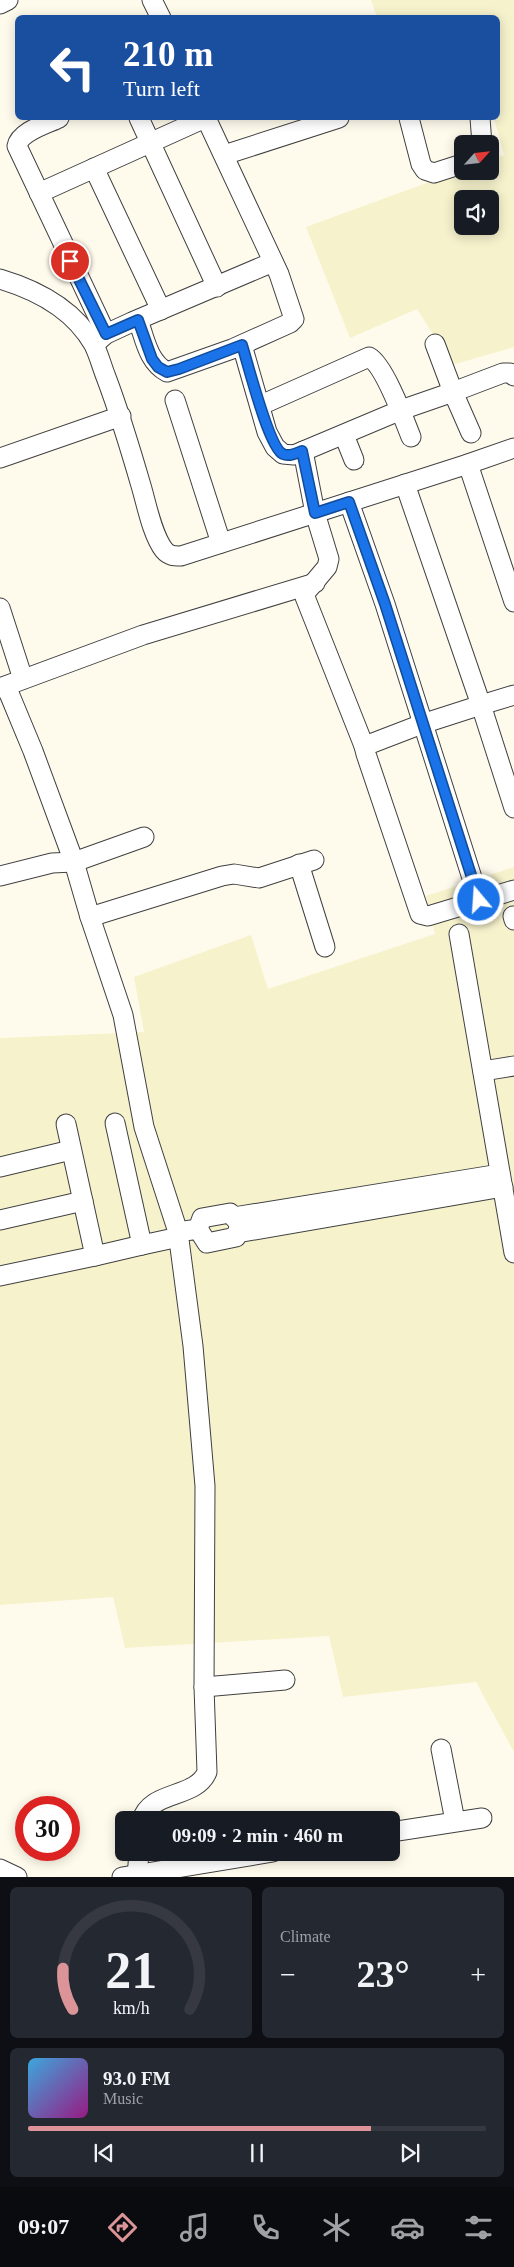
<!DOCTYPE html>
<meta charset="utf-8">
<style>
:root{--surface:#171b24;--page:#242831;--text:#f1f3f6;--muted:#9ea1a6;--line:#363941;--accent:#dc9499}
body{margin:0;font-family:Georgia,serif;background:var(--page);color:var(--text);height:100vh;display:flex;flex-direction:column;font-size:19px;white-space:nowrap}
*{box-sizing:border-box;margin:0}
p{font-size:16px;color:var(--muted)}
.icon{flex:none;width:28px;height:28px;fill:none;stroke:currentColor;stroke-width:2;stroke-linecap:round;stroke-linejoin:round}
.map{position:relative;height:1877px;overflow:hidden}
.sheet{display:flex;flex-direction:column;gap:10px;padding:10px;background:#0d0f14;flex:1}
.sheet>*{flex:none}
.banner{position:absolute;left:15px;top:15px;width:485px;height:105px;border-radius:8px;box-shadow:0 2px 12px #0003;background:#1a4fa0;color:#fff;overflow:hidden}
.needle{width:32px;rotate:63deg}
.controls{position:absolute;left:454px;top:135px;display:grid;gap:10px}
.controls a{display:grid;place-items:center;width:45px;height:45px;border-radius:8px;background:var(--surface);box-shadow:0 2px 12px #0003;font-size:25px}
.speed{position:absolute;left:15px;top:1796px;display:flex;gap:10px;font-size:25px;font-weight:700;text-align:center}
.speed>*{display:grid;place-content:center;width:65px;height:65px;border-radius:50%;background:var(--surface);box-shadow:0 2px 12px #0003;line-height:1}
.speed .limit{border:8px solid #d22;background:#fff;color:#111}
.pin{position:absolute;display:grid;place-items:center;width:42px;height:42px;color:#fff;margin:-21px;border:2px solid #fff;border-radius:50%;box-shadow:0 1px 5px #0007}
.me{position:absolute;width:55px;margin:-28px;rotate:342deg;stroke-linejoin:round;filter:drop-shadow(0 0 4px #0008)}
.turn{display:flex;align-items:center;gap:18px;height:105px;padding:0 25px;font-size:22px}
.turn .icon{width:65px;height:65px;stroke-width:2.5}
.turn b{display:block;font-size:35px;line-height:42px}
.big{font-size:38px;font-weight:800;line-height:1.1}
.sheet .widget{flex:1;display:flex;flex-direction:column;justify-content:center;gap:8px;min-width:0;padding:0 18px;border-radius:8px;background:var(--page)}
.sheet .dial{align-items:center;gap:0}
.dial svg{height:130px;overflow:visible;fill:none;stroke:var(--line);stroke-width:7;stroke-linecap:round;text-anchor:middle}
.dial text{fill:var(--text);stroke:none}
.song{display:flex;align-items:center;gap:15px}
.cover{width:60px;height:60px;border-radius:8px;background:linear-gradient(135deg,hsl(200 70% 55%),hsl(310 70% 35%))}
.played{height:5px;border-radius:2px;background:linear-gradient(90deg,var(--accent) 75%,var(--line) 75%)}
.keys{display:flex;justify-content:space-around;direction:ltr}
.heat{display:flex;justify-content:space-between;align-items:center;font-size:28px;direction:ltr}
.sheet .tiles{flex:1;display:grid;gap:10px;grid-template-columns:1fr 1fr}
.widget:last-child{grid-column:span 2}
.trip{position:absolute;left:115px;top:1811px;width:285px;height:50px;border-radius:8px;background:var(--surface);box-shadow:0 2px 12px #0003;font-weight:800;line-height:50px;text-align:center}
.dock{display:flex;height:80px;justify-content:space-around;align-items:center;background:#090b0e;color:var(--muted)}
.dock .icon{width:35px;height:35px}
.dock .selected{color:var(--accent)}
.dock b{font-size:22px;color:var(--text)}
.map>svg:first-child{display:block}
</style>
<div class="map">
<svg width="514" height="1877" viewBox="0 0 514 1877">
<rect width="100%" height="100%" fill="#fffbec"/>
<!-- farmland -->
<g fill="#f6f2cc" fill-rule="evenodd">
<path d="M 371,0 L 514,0 L 514,347 L 452,365 L 417,309 L 350,338 L 306,227 L 462,170 L 490,171 L 490,160 L 504,155 L 494,118 L 498,118 L 498,18 L 377,17 ZM 462,199 L 490,199 L 490,226 L 462,226 Z"/>
<polygon points="514,867 514,1752 476,1682 343,1697 329,1636 125,1648 113,1597 0,1605 0,1038 144,1032 134,977 251,935 268,989 435,934 426,896"/>
</g>
<g fill="none" stroke-linecap="round" stroke-linejoin="round">
<defs>
<g id="minor">
<polyline points="152,0 161,18"/>
<polyline points="0,4 8,0"/>
<path d="M 59,118 C 47,124 20,131 17,146 L 106,334"/>
<polyline points="139,118 217,287"/>
<polyline points="409,118 421,164 425,170 434,173 462,164"/>
<polyline points="480,118 482,144"/>
<polyline points="224,155 339,118"/>
<polyline points="94,168 161,310"/>
<polyline points="39,193 205,118"/>
<path d="M 0,279 C 37,290 74,309 94,345 C 99,355 102,367 106,377 C 120,414 131,451 142,489 C 147,507 153,536 164,550 C 169,556 174,556 181,556 L 468,464 L 514,602"/>
<path d="M 138,320 C 145,339 148,362 167,372 L 232,349 L 290,323 L 294,319 L 279,274 L 206,118"/>
<polyline points="97,342 106,334 132,322 273,262"/>
<polyline points="435,344 453,392 503,373 510,373 514,376"/>
<polyline points="242,345 267,432 275,447 283,454 294,455 401,410 453,392 471,433"/>
<polyline points="175,400 221,543"/>
<path d="M 261,405 L 369,357 C 384,365 404,419 411,437"/>
<polyline points="344,435 354,460"/>
<polyline points="303,451 315,513 329,559 327,567 306,592 305,597 364,746"/>
<polyline points="0,458 121,416"/>
<polyline points="468,464 514,448"/>
<polyline points="405,484 481,705 422,724 370,744 364,746 366,754 420,914 428,916 514,890"/>
<polyline points="349,502 385,604 479,900"/>
<polyline points="0,608 23,679"/>
<path d="M 6,686 L 33,751 L 74,862 L 90,917 L 123,1015 L 144,1127 L 178,1232 L 193,1346 L 205,1486 L 204,1687 L 207,1772 C 196,1799 150,1790 142,1820"/>
<polyline points="0,688 143,635 315,583"/>
<polyline points="514,695 481,705 514,808"/>
<polyline points="299,864 325,947"/>
<polyline points="0,876 52,863 74,862 144,837"/>
<polyline points="513,916 514,920"/>
<polyline points="90,917 222,876 234,874 259,878 314,860"/>
<polyline points="459,934 514,1253"/>
<polyline points="483,1071 514,1066"/>
<polyline points="115,1123 142,1245 179,1237"/>
<polyline points="66,1124 95,1256 142,1245"/>
<polyline points="0,1167 71,1150"/>
<polyline points="234,1217 500,1174"/>
<polyline points="0,1220 83,1201"/>
<polyline points="178,1232 198,1229 202,1218 230,1213 240,1224 236,1237 207,1243 198,1229"/>
<polyline points="237,1233 503,1187"/>
<polyline points="0,1276 95,1256"/>
<polyline points="204,1687 285,1680"/>
<polyline points="441,1749 455,1821"/>
<polyline points="391,1832 482,1818"/>
<polyline points="0,1869 17,1877"/>
<polyline points="122,1877 273,1852"/>
<polyline points="137,1877 139,1852"/>
</g>
</defs>
<!-- minor casing -->
<use href="#minor" stroke="#404040" stroke-width="21"/>
<!-- minor -->
<use href="#minor" stroke="#fff" stroke-width="19"/>
</g>
<g fill="none" stroke-linecap="round" stroke-linejoin="round">
<defs>
<path id="route" d="M 70,261 L 106,334 L 138,320 L 152,359 L 158,367 L 167,372 L 179,369 L 242,345 C 248,364 269,448 283,454 C 289,457 297,453 302,451 L 315,513 L 349,502 L 385,604 L 479,900"/>
</defs>
<!-- route casing -->
<use href="#route" stroke="#114b97" stroke-width="12"/>
<!-- route -->
<use href="#route" stroke="#1a73e8" stroke-width="9"/>
</g>
</svg>
<div class="controls">
<a><svg class="needle" viewBox="-14 -14 28 28"><path d="M0-13l5 13h-10z" fill="#e53935"/><path d="M0 13l5-13h-10z" fill="#9ea1a6"/></svg></a>
<a><svg class="icon" aria-label="sound" viewBox="0 0 24 24"><path d="M4 9h4l5-4v14l-5-4H4zM17 9q2 3 0 6"/></svg></a>
</div>
<div class="speed"><div class="limit">30</div></div>
<div class="pin" style="left:70px;top:261px;background:#d93025"><svg class="icon" aria-label="arrive" viewBox="0 0 24 24"><path d="M6 21V4h12l-3 4 3 4H6"/></svg></div>
<svg class="me" style="left:479px;top:900px" viewBox="-20 -20 40 40"><circle r="17" fill="#1a73e8" stroke="#fff" stroke-width="3"/><path d="M0-11L8 9 0 5-8 9z" fill="#fff"/></svg>
<div class="trip">09:09 · 2 min · 460 m</div>
<div class="banner">
<div class="turn"><svg class="icon" aria-label="left" viewBox="0 0 24 24"><path d="M17 20v-9H6M10 6l-5 5 5 5"/></svg><div><b>210 m</b>Turn left</div></div>
</div>
</div>
<section class="sheet">
<div class="tiles">
<div class="widget dial"><svg viewBox="0 0 100 80">
<path d="M14 69A42 42 0 1 1 86 69"/>
<path d="M14 69A42 42 0 0 1 8 44" stroke="#dc9499"/>
<text x="50" y="56" font-size="32" font-weight="700">21</text>
<text x="50" y="72" font-size="11">km/h</text>
</svg></div>
<div class="widget"><p>Climate</p>
<div class="heat"><a>−</a><b class="big">23°</b><a>+</a></div>
</div>
<div class="widget">
<div class="song"><i class="cover"></i><div><b>93.0 FM</b><p>Music</p></div></div>
<div class="played"></div>
<div class="keys"><svg class="icon" aria-label="previous" viewBox="0 0 24 24"><path d="M18 5L8 12l10 7zM5 5v14"/></svg><svg class="icon" aria-label="pause" viewBox="0 0 24 24"><path d="M8 5v14M16 5v14"/></svg><svg class="icon" aria-label="next" viewBox="0 0 24 24"><path d="M6 5l10 7-10 7zM19 5v14"/></svg></div>
</div>
</div>
</section>
<nav class="dock">
<b>09:07</b>
<svg class="icon selected" aria-label="directions" viewBox="0 0 24 24"><path d="M12 3l9 9-9 9-9-9zM9 14v-3h6M13 9l2 2-2 2"/></svg>
<svg class="icon" aria-label="music" viewBox="0 0 24 24"><path d="M9 18V5l10-2v13"/><circle cx="6" cy="18" r="3"/><circle cx="16" cy="16" r="3"/></svg>
<svg class="icon" aria-label="phone" viewBox="0 0 24 24"><path d="M5 4h4l2 5-3 2q2 4 5 5l2-3 5 2v4C11 20 4 13 5 4z"/></svg>
<svg class="icon" aria-label="climate" viewBox="0 0 24 24"><path d="M12 3v18M4 7l16 10M4 17L20 7"/></svg>
<svg class="icon" aria-label="car" viewBox="0 0 24 24"><path d="M5 17H2v-5l4-1 3-4h7l3 4 3 1v5h-3M9 17h6M6 11h13"/><circle cx="7" cy="17" r="2"/><circle cx="17" cy="17" r="2"/></svg>
<svg class="icon" aria-label="filters" viewBox="0 0 24 24"><path d="M4 7h16M4 17h16"/><circle cx="9" cy="7" r="2"/><circle cx="15" cy="17" r="2"/></svg>
</nav>
